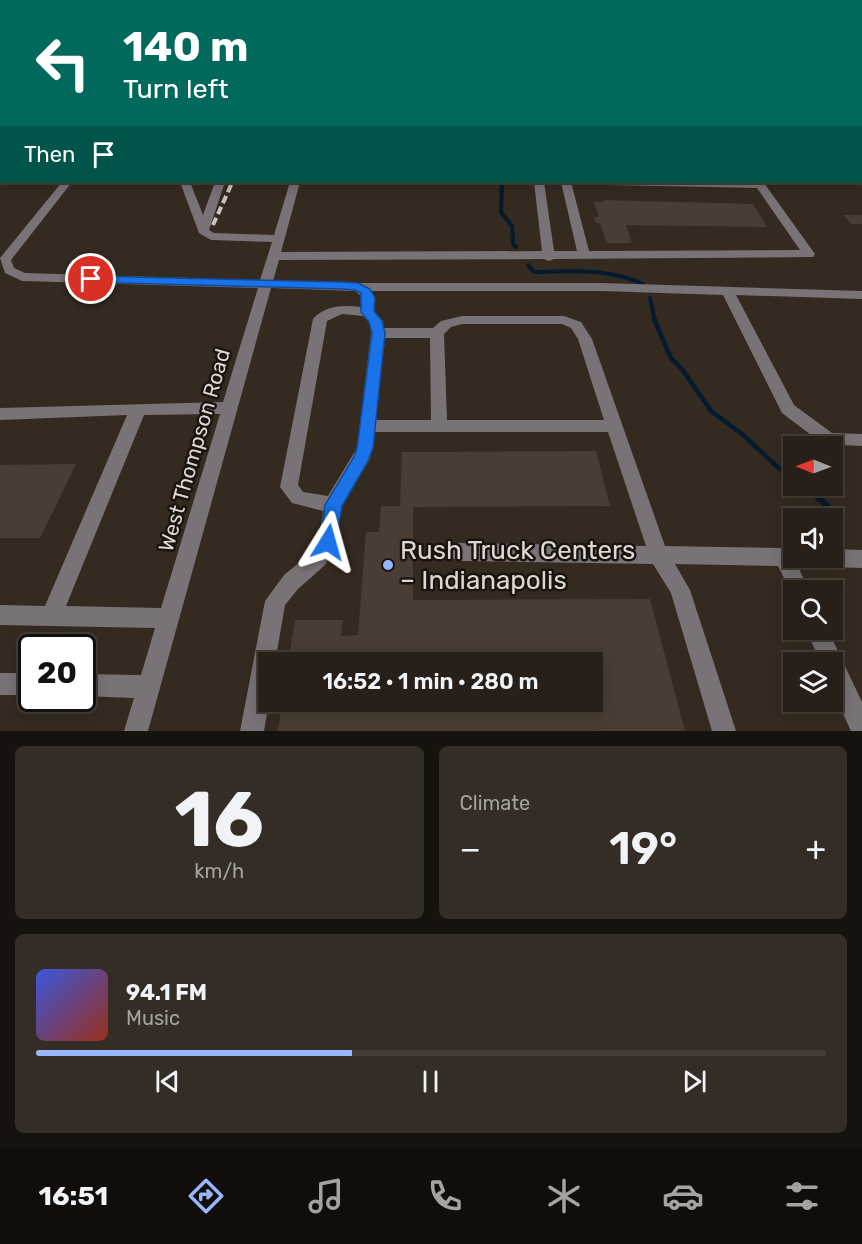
<!DOCTYPE html>
<meta charset="utf-8">
<style>
:root{--surface:#282018;--page:#342d25;--text:#f1f3f6;--muted:#a5a3a2;--line:#443e37;--accent:#96b6fd}
body{margin:0;font-family:Rubik,sans-serif;background:var(--page);color:var(--text);height:100vh;display:flex;flex-direction:column;font-size:22px;white-space:nowrap}
*{box-sizing:border-box;margin:0}
p{font-size:20px;color:var(--muted)}
.icon{flex:none;width:33px;height:33px;fill:none;stroke:currentColor;stroke-width:2;stroke-linecap:round;stroke-linejoin:round}
.map{position:relative;height:731px;overflow:hidden}
.side{display:flex;flex-direction:column;gap:15px;padding:15px;background:#16120d;flex:1}
.side>*{flex:none}
.banner{position:absolute;left:0px;top:0px;width:862px;height:183px;box-shadow:0 3px 15px #0003,0 0 0 2px var(--line);background:#00695c;color:#fff;overflow:hidden}
.needle{width:39px;rotate:271deg}
.tools{position:absolute;left:783px;top:436px;display:grid;gap:12px}
.tools a{display:grid;place-items:center;width:60px;height:60px;border-radius:0px;background:var(--surface);box-shadow:0 3px 15px #0003,0 0 0 2px var(--line);font-size:30px}
.speed{position:absolute;left:18px;top:634px;display:flex;gap:12px;font-size:30px;font-weight:700;text-align:center}
.speed>*{display:grid;place-content:center;width:78px;height:78px;border-radius:50%;background:var(--surface);box-shadow:0 3px 15px #0003,0 0 0 2px var(--line);line-height:1}
.speed .limit{border:3px solid #111;border-radius:9px;background:#fff;color:#111}
.pin{position:absolute;display:grid;place-items:center;width:51px;height:51px;color:#fff;margin:-26px;border:3px solid #fff;border-radius:50%;box-shadow:0 2px 6px #0007}
.me{position:absolute;width:66px;margin:-33px;rotate:8deg;stroke-linejoin:round;filter:drop-shadow(0 0 4px #0008)}
.turn{display:flex;align-items:center;gap:21px;height:126px;padding:0 24px;font-size:27px}
.turn .icon{width:78px;height:78px;stroke-width:2.5}
.turn b{display:block;font-size:42px;line-height:51px}
.then{display:flex;align-items:center;height:57px;padding:0 24px;background:#0003;gap:12px;font-size:22px}
.big{font-size:45px;font-weight:600;line-height:1.1}
.side .widget{flex:1;display:flex;flex-direction:column;justify-content:center;gap:9px;min-width:0;padding:0 21px;border-radius:9px;background:var(--page)}
.side .dial{align-items:center;gap:0}
.dial b{font-size:78px;line-height:1}
.song{display:flex;align-items:center;gap:18px}
.cover{width:72px;height:72px;border-radius:9px;background:linear-gradient(135deg,hsl(230 70% 55%),hsl(10 70% 35%))}
.played{height:6px;border-radius:3px;background:linear-gradient(90deg,var(--accent) 40%,var(--line) 40%)}
.keys{display:flex;justify-content:space-around;direction:ltr}
.heat{display:flex;justify-content:space-between;align-items:center;font-size:33px;direction:ltr}
.side .tiles{flex:1;display:grid;gap:15px;grid-template-columns:1fr 1fr}
.widget:last-child{grid-column:span 2}
.trip{position:absolute;left:258px;top:652px;width:345px;height:60px;border-radius:0px;background:var(--surface);box-shadow:0 3px 15px #0003,0 0 0 2px var(--line);font-weight:600;line-height:60px;text-align:center}
.tab-bar{display:flex;height:96px;justify-content:space-around;align-items:center;background:#100d0a;color:var(--muted)}
.tab-bar .icon{width:42px;height:42px}
.tab-bar .current{color:var(--accent)}
.tab-bar b{font-size:27px;color:var(--text)}
.map>svg:first-child{display:block}
</style>
<div class="map">
<svg width="862" height="731" viewBox="0 0 862 731">
<rect width="100%" height="100%" fill="#352a20"/>
<g fill="none" stroke-linecap="round" stroke-linejoin="round">
<!-- stream-far3 -->
<polyline stroke="#031a2f" stroke-width="3" points="502,185 502,182"/>
<!-- stream-far2 -->
<g stroke="#031a2f" stroke-width="4">
<polyline points="502,183 501,212 512,226 513,244 516,247"/>
<path d="M 528,265 L 534,272 C 571,271 608,268 643,284"/>
<polyline points="650,298 655,321"/>
</g>
<!-- stream-far1 -->
<g stroke="#031a2f" stroke-width="4.5">
<polyline points="654,319 671,358 682,369 711,411 742,434 794,482"/>
<polyline points="801,486 819,499"/>
</g>
<!-- stream -->
<polyline stroke="#031a2f" stroke-width="6" points="818,497 837,516"/>
</g>
<!-- building -->
<g fill="#4a3e34">
<polygon points="603,200 753,204 767,227 626,225 632,243 607,243 600,223 596,223 594,217 599,217 594,202 604,202"/>
<polygon points="843,215 862,215 862,224 851,224"/>
<polygon points="596,451 610,506 413,507 413,600 650,599 685,731 278,731 282,702 592,702 592,663 288,663 295,620 343,620 341,636 358,635 366,532 379,532 381,506 400,506 402,452"/>
<polygon points="76,464 40,538 0,538 0,465"/>
</g>
<g fill="none" stroke-linecap="round" stroke-linejoin="round">
<!-- minor -->
<g fill="#797276" fill-rule="evenodd">
<polygon points="13,0 20,0 11,2"/>
<rect x="394" y="0" width="6" height="2"/>
<polygon points="517,0 523,0 524,2 518,2"/>
<polygon points="2,8 2,13 0,13 0,9"/>
<polygon points="0,97 2,97 0,103"/>
<rect x="0" y="122" width="2" height="6"/>
<path d="M 62,182 L 72,182 L 11,260 L 14,268 L 25,273 L 260,280 L 272,242 L 211,240 L 199,233 L 180,182 L 190,182 L 203,215 L 215,182 L 225,182 L 209,230 L 214,233 L 274,235 L 290,182 L 300,182 L 281,252 L 542,251 L 534,182 L 544,182 L 554,251 L 577,251 L 561,182 L 571,182 L 589,251 L 800,250 L 757,188 L 610,185 L 605,182 L 764,183 L 815,254 L 813,257 L 554,259 L 549,261 L 544,259 L 279,260 L 273,281 L 358,283 L 601,283 L 862,291 L 862,299 L 736,295 L 794,405 L 832,433 L 862,434 L 862,446 L 823,444 L 782,413 L 723,295 L 601,291 L 371,291 L 375,300 L 374,311 L 383,321 L 384,328 L 433,328 L 441,321 L 462,316 L 564,316 L 581,322 L 592,339 L 665,546 L 784,548 L 791,551 L 809,591 L 794,591 L 794,598 L 778,566 L 675,564 L 690,590 L 736,731 L 712,731 L 671,593 L 653,564 L 459,561 L 452,558 L 449,552 L 452,546 L 459,543 L 646,546 L 608,432 L 375,432 L 370,459 L 342,506 L 335,548 L 325,565 L 298,589 L 285,605 L 275,663 L 268,663 L 269,702 L 264,731 L 240,731 L 265,601 L 284,575 L 311,553 L 319,540 L 323,511 L 292,503 L 280,487 L 313,319 C 325,305 344,305 361,307 L 360,295 L 355,291 L 271,288 L 148,731 L 124,731 L 134,698 L 82,696 L 82,674 L 141,675 L 155,628 L 0,625 L 0,605 L 45,606 L 127,415 L 0,420 L 0,408 L 223,402 L 258,288 L 22,281 L 5,273 L 0,258 ZM 342,314 L 363,316 L 369,322 L 371,333 L 357,448 L 328,496 L 303,492 L 298,485 L 327,321 ZM 462,324 L 562,324 L 571,328 L 578,339 L 604,420 L 447,420 L 444,334 L 451,327 ZM 385,338 L 430,338 L 431,420 L 376,420 ZM 220,414 L 161,608 L 66,606 L 144,415 Z"/>
<polygon points="832,549 862,550 862,568 831,567 824,564 821,558 832,558"/>
<polygon points="806,630 828,630 862,702 862,731 851,731 832,690 832,663 821,663"/>
<rect x="0" y="673" width="32" height="22"/>
</g>
<!-- rail-far1 -->
<polyline stroke="#ccc4bd" stroke-width="3" stroke-dasharray="5 3" stroke-linecap="butt" points="231,185 232,182"/>
<!-- rail -->
<polyline stroke="#ccc4bd" stroke-width="4" stroke-dasharray="8 4" stroke-linecap="butt" points="213,225 232,183"/>
</g>
<!-- route -->
<polygon fill="#1a73e8" stroke="#114b97" stroke-width="1.5" points="91,276 342,282 358,283 370,289 375,298 374,311 382,321 385,333 373,448 367,463 342,506 335,547 328,549 322,547 320,542 325,505 354,457 357,448 372,333 369,322 361,312 361,293 355,290 342,289 87,282 85,279"/>
<!-- markers -->
<circle fill="#96b6fd" stroke="#19140f" stroke-width="2" cx="388" cy="565" r="6"/>
<g text-anchor="middle" dominant-baseline="central" stroke-width="5" stroke-linejoin="round" paint-order="stroke">
<!-- street labels -->
<g font-size="21" fill="#dfd7d1" stroke="#19140f">
<text transform="translate(194 450) rotate(-74)">West Thompson Road</text>
</g>
<!-- near-poi labels -->
<g font-size="26" fill="#dfd7d1" stroke="#19140f" text-anchor="start">
<text x="400" y="550">Rush Truck Centers<tspan x="400" dy="30">– Indianapolis</tspan></text>
</g>
</g>
</svg>
<div class="tools">
<a><svg class="needle" viewBox="-14 -14 28 28"><path d="M0-13l5 13h-10z" fill="#e53935"/><path d="M0 13l5-13h-10z" fill="#a5a3a2"/></svg></a>
<a><svg class="icon" aria-label="sound" viewBox="0 0 24 24"><path d="M4 9h4l5-4v14l-5-4H4zM17 9q2 3 0 6"/></svg></a>
<a><svg class="icon" aria-label="search" viewBox="0 0 24 24"><circle cx="10" cy="10" r="6"/><path d="M15 15l6 6"/></svg></a>
<a><svg class="icon" aria-label="layers" viewBox="0 0 24 24"><path d="M12 4l9 5-9 5-9-5zM3 14l9 5 9-5"/></svg></a>
</div>
<div class="speed"><div class="limit">20</div></div>
<div class="pin" style="left:91px;top:279px;background:#d93025"><svg class="icon" aria-label="arrive" viewBox="0 0 24 24"><path d="M6 21V4h12l-3 4 3 4H6"/></svg></div>
<svg class="me" style="left:328px;top:542px" viewBox="-20 -20 40 40"><path d="M0-17L14 15 0 8-14 15z" fill="#1a73e8" stroke="#fff" stroke-width="4"/></svg>
<div class="trip">16:52 · 1 min · 280 m</div>
<div class="banner">
<div class="turn"><svg class="icon" aria-label="left" viewBox="0 0 24 24"><path d="M17 20v-9H6M10 6l-5 5 5 5"/></svg><div><b>140 m</b>Turn left</div></div>
<div class="then">Then<svg class="icon" aria-label="arrive" viewBox="0 0 24 24"><path d="M6 21V4h12l-3 4 3 4H6"/></svg></div>
</div>
</div>
<section class="side">
<div class="tiles">
<div class="widget dial"><b>16</b><p>km/h</p></div>
<div class="widget"><p>Climate</p>
<div class="heat"><a>−</a><b class="big">19°</b><a>+</a></div>
</div>
<div class="widget">
<div class="song"><i class="cover"></i><div><b>94.1 FM</b><p>Music</p></div></div>
<div class="played"></div>
<div class="keys"><svg class="icon" aria-label="previous" viewBox="0 0 24 24"><path d="M18 5L8 12l10 7zM5 5v14"/></svg><svg class="icon" aria-label="pause" viewBox="0 0 24 24"><path d="M8 5v14M16 5v14"/></svg><svg class="icon" aria-label="next" viewBox="0 0 24 24"><path d="M6 5l10 7-10 7zM19 5v14"/></svg></div>
</div>
</div>
</section>
<nav class="tab-bar">
<b>16:51</b>
<svg class="icon current" aria-label="directions" viewBox="0 0 24 24"><path d="M12 3l9 9-9 9-9-9zM9 14v-3h6M13 9l2 2-2 2"/></svg>
<svg class="icon" aria-label="music" viewBox="0 0 24 24"><path d="M9 18V5l10-2v13"/><circle cx="6" cy="18" r="3"/><circle cx="16" cy="16" r="3"/></svg>
<svg class="icon" aria-label="phone" viewBox="0 0 24 24"><path d="M5 4h4l2 5-3 2q2 4 5 5l2-3 5 2v4C11 20 4 13 5 4z"/></svg>
<svg class="icon" aria-label="climate" viewBox="0 0 24 24"><path d="M12 3v18M4 7l16 10M4 17L20 7"/></svg>
<svg class="icon" aria-label="car" viewBox="0 0 24 24"><path d="M5 17H2v-5l4-1 3-4h7l3 4 3 1v5h-3M9 17h6M6 11h13"/><circle cx="7" cy="17" r="2"/><circle cx="17" cy="17" r="2"/></svg>
<svg class="icon" aria-label="filters" viewBox="0 0 24 24"><path d="M4 7h16M4 17h16"/><circle cx="9" cy="7" r="2"/><circle cx="15" cy="17" r="2"/></svg>
</nav>
